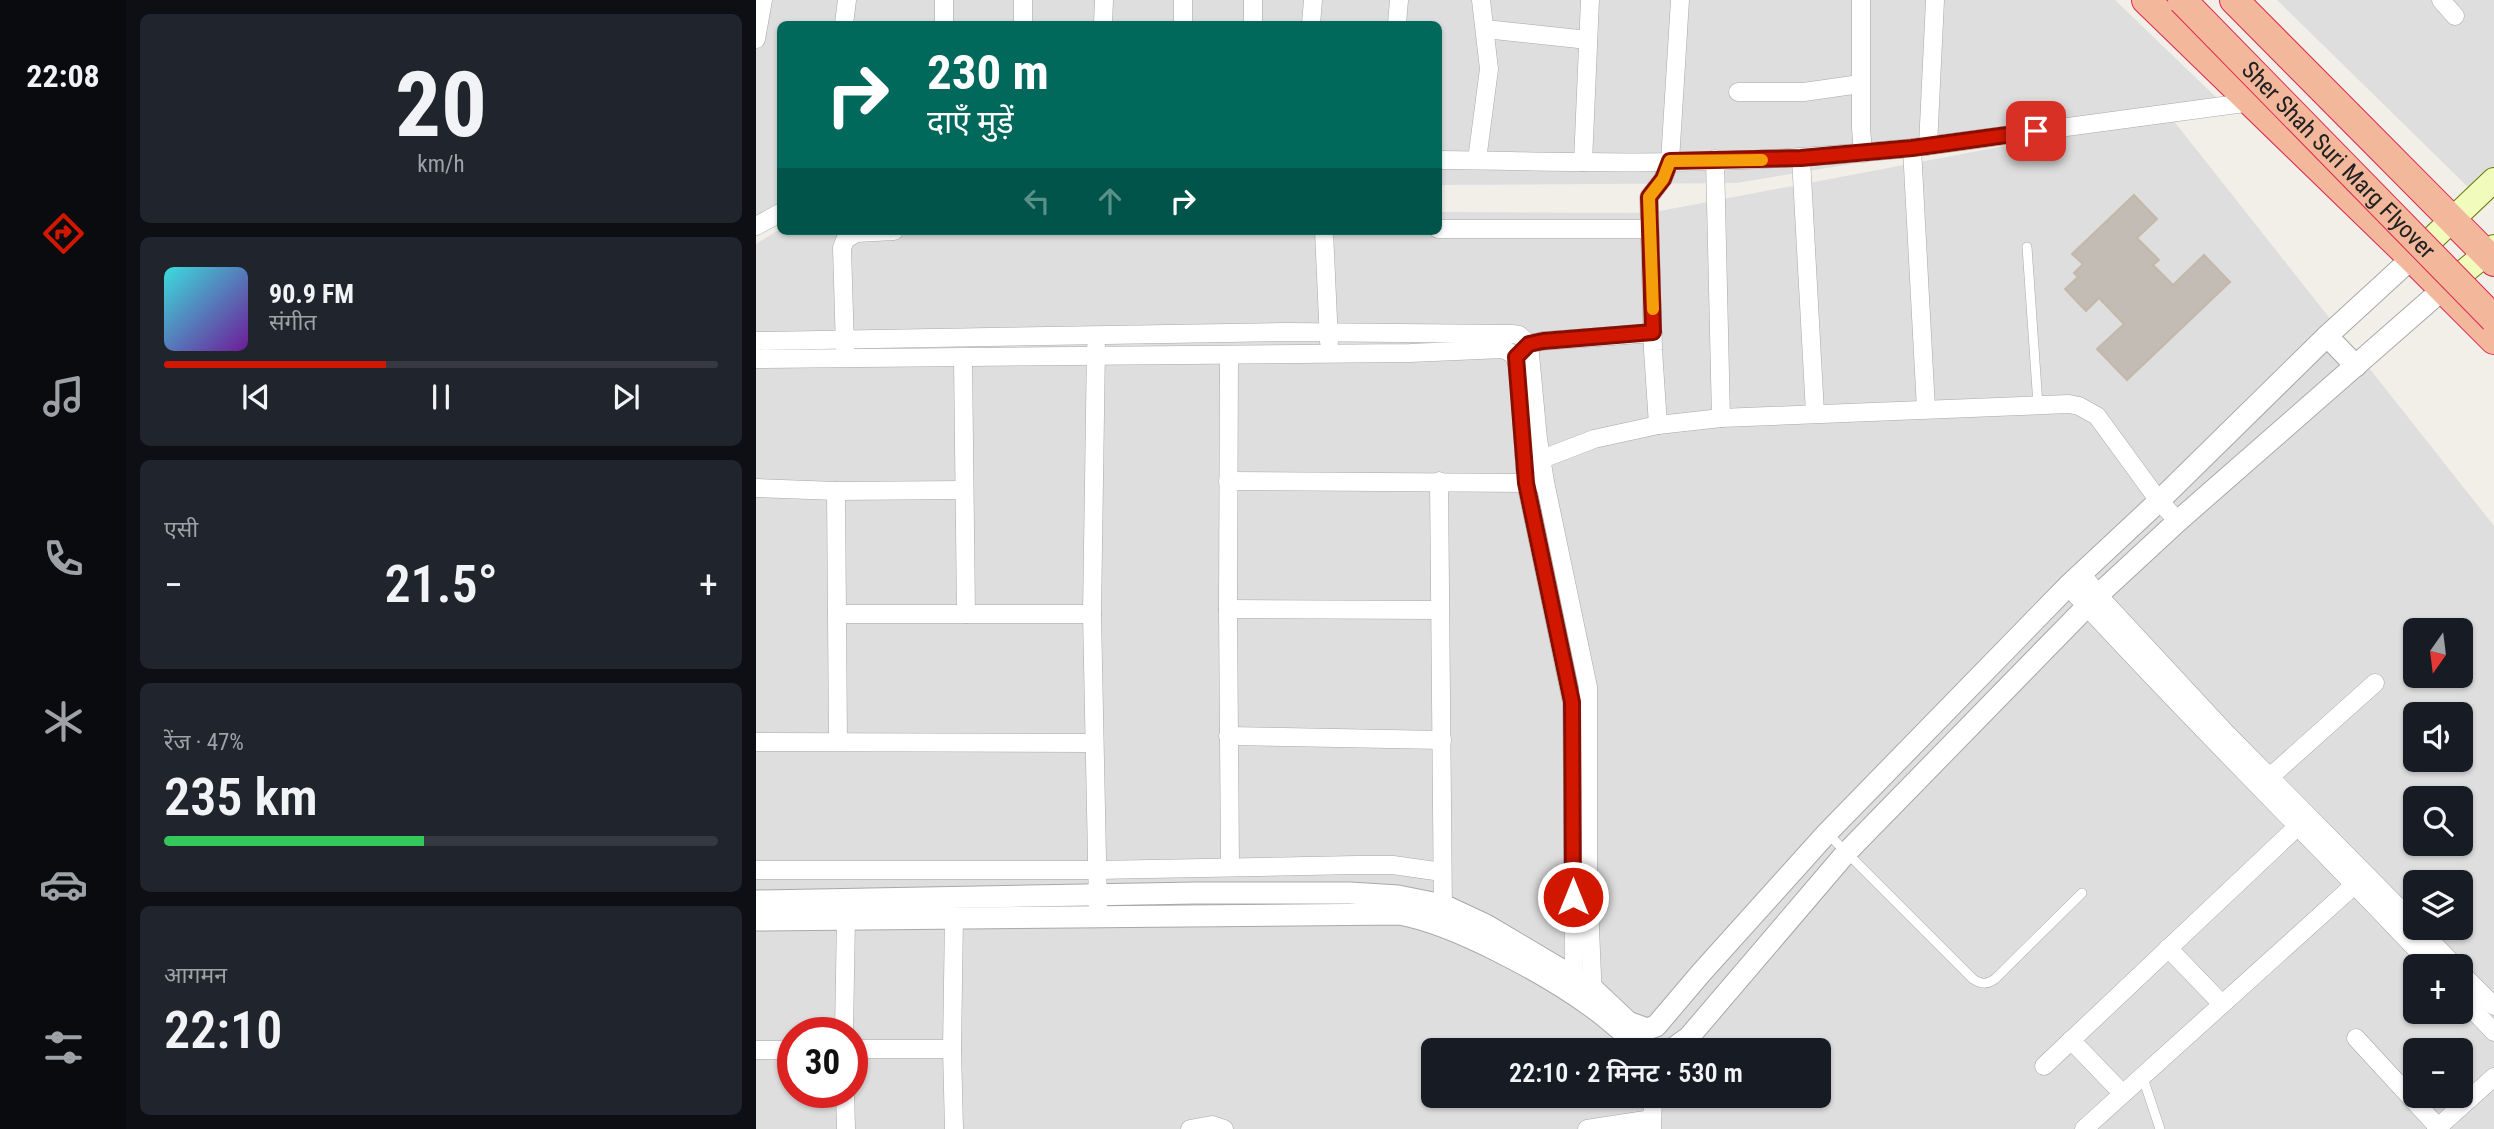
<!DOCTYPE html>
<html lang="hi">
<meta charset="utf-8">
<style>
:root{--surface:#171b24;--page:#20242c;--text:#f1f3f6;--muted:#9ea1a6;--line:#363941;--accent:#d21700}
body{margin:0;font-family:"Roboto Condensed","Noto Sans Devanagari",sans-serif;background:var(--page);color:var(--text);height:100vh;display:flex;flex-direction:column;font-size:26px;white-space:nowrap}
*{box-sizing:border-box;margin:0}
p{font-size:23px;color:var(--muted)}
.icon{flex:none;width:38px;height:38px;fill:none;stroke:currentColor;stroke-width:2;stroke-linecap:round;stroke-linejoin:round}
.map{position:relative;flex:1;overflow:hidden}
.details{display:flex;flex-direction:column;gap:14px;padding:14px;background:#0d0f14;width:630px}
.details>*{flex:none}
.hud{position:absolute;left:21px;top:21px;width:665px;height:214px;border-radius:10px;box-shadow:0 2px 5px #0004;background:#00695c;color:#fff;overflow:hidden}
.needle{width:46px;rotate:194deg}
.controls{position:absolute;left:1647px;top:618px;display:grid;gap:14px}
.controls a{display:grid;place-items:center;width:70px;height:70px;border-radius:10px;background:var(--surface);box-shadow:0 2px 5px #0004;font-size:35px}
.speed{position:absolute;left:21px;top:1017px;display:flex;gap:14px;font-size:35px;font-weight:700;text-align:center}
.speed>*{display:grid;place-content:center;width:91px;height:91px;border-radius:50%;background:var(--surface);box-shadow:0 2px 5px #0004;line-height:1}
.speed .limit{border:10px solid #d22;background:#fff;color:#111}
.pin{position:absolute;display:grid;place-items:center;width:60px;height:60px;color:#fff;margin:-30px;border-radius:14px;box-shadow:0 4px 10px #0006}
.me{position:absolute;width:77px;margin:-38px;rotate:0deg;stroke-linejoin:round;filter:drop-shadow(0 0 5px #0008)}
.turn{display:flex;align-items:center;gap:24px;height:147px;padding:0 35px;font-size:32px}
.turn .icon{width:91px;height:91px;stroke-width:2.5}
.turn b{display:block;font-size:49px;line-height:60px}
.lanes{display:flex;align-items:center;height:66px;padding:0 35px;background:#0003;justify-content:center;gap:35px;direction:ltr}
.lanes .off{opacity:.35}
.big{font-size:52px;font-weight:600;line-height:1.1}
.details .card{flex:1;display:flex;flex-direction:column;justify-content:center;gap:10px;min-width:0;padding:0 24px;border-radius:10px;background:var(--page)}
.details .dial{align-items:center;gap:0}
.dial b{font-size:91px;line-height:1}
.song{display:flex;align-items:center;gap:21px}
.cover{width:84px;height:84px;border-radius:10px;background:linear-gradient(135deg,hsl(180 70% 55%),hsl(280 70% 35%))}
.played{height:7px;border-radius:4px;background:linear-gradient(90deg,var(--accent) 40%,var(--line) 40%)}
.keys{display:flex;justify-content:space-around;direction:ltr}
.heat{display:flex;justify-content:space-between;align-items:center;font-size:38px;direction:ltr}
.charge{height:10px;border-radius:5px;background:linear-gradient(90deg,#34c759 47%,var(--line) 0)}
.trip{position:absolute;left:665px;top:1038px;width:410px;height:70px;border-radius:10px;background:var(--surface);box-shadow:0 2px 5px #0004;font-weight:600;line-height:70px;text-align:center}
main{display:flex;flex:1;min-height:0}
.tabs{display:flex;flex-direction:column;width:126px;justify-content:space-around;align-items:center;background:#090b0e;color:var(--muted)}
.tabs .icon{width:49px;height:49px}
.tabs .active{color:var(--accent)}
.tabs b{font-size:32px;color:var(--text)}
.map>svg:first-child{display:block}
</style>
<main>
<nav class="tabs">
<b>22:08</b>
<svg class="icon active" aria-label="directions" viewBox="0 0 24 24"><path d="M12 3l9 9-9 9-9-9zM9 14v-3h6M13 9l2 2-2 2"/></svg>
<svg class="icon" aria-label="music" viewBox="0 0 24 24"><path d="M9 18V5l10-2v13"/><circle cx="6" cy="18" r="3"/><circle cx="16" cy="16" r="3"/></svg>
<svg class="icon" aria-label="phone" viewBox="0 0 24 24"><path d="M5 4h4l2 5-3 2q2 4 5 5l2-3 5 2v4C11 20 4 13 5 4z"/></svg>
<svg class="icon" aria-label="climate" viewBox="0 0 24 24"><path d="M12 3v18M4 7l16 10M4 17L20 7"/></svg>
<svg class="icon" aria-label="car" viewBox="0 0 24 24"><path d="M5 17H2v-5l4-1 3-4h7l3 4 3 1v5h-3M9 17h6M6 11h13"/><circle cx="7" cy="17" r="2"/><circle cx="17" cy="17" r="2"/></svg>
<svg class="icon" aria-label="filters" viewBox="0 0 24 24"><path d="M4 7h16M4 17h16"/><circle cx="9" cy="7" r="2"/><circle cx="15" cy="17" r="2"/></svg>
</nav>
<section class="details">
<div class="card dial"><b>20</b><p>km/h</p></div>
<div class="card">
<div class="song"><i class="cover"></i><div><b>90.9 FM</b><p>संगीत</p></div></div>
<div class="played"></div>
<div class="keys"><svg class="icon" aria-label="previous" viewBox="0 0 24 24"><path d="M18 5L8 12l10 7zM5 5v14"/></svg><svg class="icon" aria-label="pause" viewBox="0 0 24 24"><path d="M8 5v14M16 5v14"/></svg><svg class="icon" aria-label="next" viewBox="0 0 24 24"><path d="M6 5l10 7-10 7zM19 5v14"/></svg></div>
</div>
<div class="card"><p>एसी</p>
<div class="heat"><a>−</a><b class="big">21.5°</b><a>+</a></div>
</div>
<div class="card"><p>रेंज · 47%</p><b class="big">235 km</b><div class="charge"></div></div>
<div class="card"><p>आगमन</p><b class="big">22:10</b></div>
</section>
<div class="map">
<svg width="1738" height="1129" viewBox="0 0 1738 1129">
<rect width="100%" height="100%" fill="#f1efe8"/>
<!-- residential -->
<g fill="#dfdede" fill-rule="evenodd">
<polygon points="0,0 1359,0 1466,103 980,183 683,185 682,24 24,24 24,204 0,219"/>
<polygon points="1521,0 1738,0 1738,169 1715,190"/>
<path d="M 1413,115 L 1738,526 L 1738,1129 L 0,1129 L 0,244 L 24,229 L 24,231 L 682,231 L 683,212 L 893,213 ZM 1659,630 L 1704,630 L 1704,676 L 1659,676 ZM 1659,714 L 1704,714 L 1704,760 L 1659,760 ZM 1659,798 L 1704,798 L 1704,844 L 1659,844 ZM 1659,882 L 1704,882 L 1704,928 L 1659,928 ZM 1659,966 L 1704,966 L 1704,1012 L 1659,1012 ZM 37,1032 L 96,1032 L 96,1092 L 37,1092 ZM 677,1050 L 1062,1050 L 1062,1096 L 677,1096 ZM 1659,1050 L 1704,1050 L 1704,1096 L 1659,1096 Z"/>
</g>
<!-- building -->
<polygon fill="#c2bcb4" stroke="#c3b8a9" stroke-width="2" points="1378,195 1401,219 1381,238 1403,260 1397,265 1417,285 1448,255 1474,282 1371,380 1341,349 1368,324 1343,298 1330,311 1309,289 1322,277 1318,273 1327,264 1316,254"/>
<g fill="none" stroke-linecap="round" stroke-linejoin="round">
<defs>
<g id="service">
<polyline points="1271,247 1282,405"/>
<path d="M 1072,834 L 1217,979 C 1225,984 1230,985 1239,979 L 1326,893"/>
<polyline points="1387,1078 1404,1129"/>
</g>
<g id="minor">
<polyline points="427,0 427,24"/>
<polyline points="497,0 497,24"/>
<polyline points="1105,0 1105,128 1107,153"/>
<polyline points="1685,0 1699,16"/>
<polyline points="88,24 91,0"/>
<polyline points="188,24 188,0"/>
<polyline points="267,24 267,0"/>
<polyline points="347,24 348,0"/>
<polyline points="555,24 557,0"/>
<polyline points="641,24 643,0"/>
<polyline points="729,29 832,40"/>
<polyline points="0,39 7,0"/>
<polyline points="982,92 1048,92 1104,84"/>
<polyline points="1172,146 1179,0"/>
<polyline points="1045,158 1059,413"/>
<polyline points="959,159 965,418"/>
<path d="M 682,160 C 730,160 778,162 826,162 C 936,164 1047,159 1156,148"/>
<polyline points="721,160 733,69 725,0"/>
<polyline points="827,162 834,0"/>
<polyline points="0,226 24,213"/>
<polyline points="682,229 893,229"/>
<polyline points="568,231 573,342"/>
<polyline points="0,341 530,332 756,334 763,335 773,344 782,439 789,482 832,687 832,880 837,1000"/>
<polyline points="340,347 336,614 342,907"/>
<polyline points="89,349 86,248 89,240 100,233 138,231"/>
<polyline points="765,352 773,344 787,341 897,333"/>
<polyline points="473,356 472,609 474,867"/>
<polyline points="0,359 654,353 747,349 757,354 762,365 770,483 816,703 818,988"/>
<polyline points="207,359 210,614"/>
<polyline points="1170,409 1156,148 1496,102"/>
<polyline points="902,425 897,350 893,197 907,179 914,161 924,0"/>
<polyline points="786,459 838,439 902,425 965,418 1313,404 1323,406 1341,416 1403,501 1422,521"/>
<polyline points="472,481 780,483"/>
<polyline points="683,481 687,915"/>
<polyline points="0,488 80,491 207,490"/>
<polyline points="80,491 82,741"/>
<polyline points="1326,574 1342,595 1470,733 1659,924"/>
<path d="M 1312,586 C 1430,716 1556,838 1676,966"/>
<polyline points="472,609 683,610"/>
<polyline points="82,614 336,614"/>
<polyline points="472,736 686,740"/>
<polyline points="0,742 338,743"/>
<polyline points="1505,785 1619,683"/>
<polyline points="0,870 340,870 601,865 637,865 686,872"/>
<polyline points="198,918 196,1049 198,1129"/>
<polyline points="1662,928 1699,966"/>
<polyline points="1412,948 1466,1004"/>
<polyline points="1704,972 1738,1006"/>
<polyline points="1704,996 1738,1032"/>
<polyline points="88,1032 90,918"/>
<polyline points="1600,1038 1682,1127"/>
<polyline points="1315,1040 1366,1093"/>
<polyline points="96,1049 196,1049"/>
<polyline points="0,1050 37,1050"/>
<polyline points="1288,1066 1541,827"/>
<polyline points="89,1092 90,1129"/>
<polyline points="434,1129 456,1125 468,1129"/>
<polyline points="831,1129 896,1119"/>
<polyline points="896,1129 897,1096"/>
<polyline points="1328,1129 1606,878"/>
<polyline points="1680,1129 1738,1077"/>
</g>
<g id="tertiary">
<polyline points="1571,336 1600,366"/>
<polyline points="0,901 439,893 594,893 642,896 687,905 730,925 836,988 872,1022 891,1029 900,1026 945,973 1071,833 1312,586 1403,501 1571,336 1656,258"/>
<path d="M 0,920 L 643,914 C 699,924 789,973 836,1007 C 855,1020 871,1038 891,1050"/>
<polyline points="915,1050 933,1037 1090,853 1342,595 1422,521 1687,289"/>
</g>
<g id="secondary">
<polyline points="1656,258 1738,180"/>
<polyline points="1687,289 1738,247"/>
</g>
<g id="trunk">
<polyline points="1390,0 1656,258 1738,340"/>
<polyline points="1478,0 1738,262"/>
</g>
</defs>
<!-- service casing -->
<use href="#service" stroke="#a8a8a8" stroke-width="10"/>
<!-- minor casing -->
<use href="#minor" stroke="#a8a8a8" stroke-width="19"/>
<!-- tertiary casing -->
<use href="#tertiary" stroke="#a8a8a8" stroke-width="23"/>
<!-- secondary casing -->
<use href="#secondary" stroke="#627d03" stroke-width="26"/>
<!-- trunk casing -->
<use href="#trunk" stroke="#de2651" stroke-width="30"/>
<!-- service -->
<use href="#service" stroke="#fff" stroke-width="9"/>
<!-- minor -->
<use href="#minor" stroke="#fff" stroke-width="18"/>
<!-- tertiary -->
<use href="#tertiary" stroke="#fff" stroke-width="21"/>
<!-- secondary -->
<use href="#secondary" stroke="#f1fbbc" stroke-width="24"/>
<!-- trunk -->
<use href="#trunk" stroke="#f3b79c" stroke-width="28"/>
<defs>
<g id="trunk-bridge">
<path id="s1" d="M 1426,0 L 1738,319"/>
</g>
</defs>
<!-- trunk-bridge casing -->
<use href="#trunk-bridge" stroke="#de2651" stroke-width="30" stroke-linecap="butt"/>
<!-- trunk-bridge -->
<use href="#trunk-bridge" stroke="#f3b79c" stroke-width="28"/>
</g>
<g fill="none" stroke-linecap="round" stroke-linejoin="round">
<defs>
<polyline id="route" points="817,897 816,702 770,483 760,357 773,344 787,341 897,332 893,197 907,179 914,161 1045,158 1156,148 1280,131"/>
</defs>
<!-- route casing -->
<use href="#route" stroke="#880f00" stroke-width="18"/>
<!-- route -->
<use href="#route" stroke="#d21700" stroke-width="12"/>
<!-- slow -->
<polyline stroke="#f59e0b" stroke-width="12" points="897,309 893,197 907,179 914,161 1006,160"/>
</g>
<g text-anchor="middle" dominant-baseline="central" stroke-width="5" stroke-linejoin="round" paint-order="stroke">
<!-- street labels -->
<g font-size="24" fill="#212121" stroke="#fff">
<text stroke="none"><textPath href="#s1" startOffset="224">Sher Shah Suri Marg Flyover</textPath></text>
</g>
</g>
</svg>
<div class="controls">
<a><svg class="needle" viewBox="-14 -14 28 28"><path d="M0-13l5 13h-10z" fill="#e53935"/><path d="M0 13l5-13h-10z" fill="#9ea1a6"/></svg></a>
<a><svg class="icon" aria-label="sound" viewBox="0 0 24 24"><path d="M4 9h4l5-4v14l-5-4H4zM17 9q2 3 0 6"/></svg></a>
<a><svg class="icon" aria-label="search" viewBox="0 0 24 24"><circle cx="10" cy="10" r="6"/><path d="M15 15l6 6"/></svg></a>
<a><svg class="icon" aria-label="layers" viewBox="0 0 24 24"><path d="M12 4l9 5-9 5-9-5zM3 14l9 5 9-5"/></svg></a>
<a>+</a>
<a>−</a>
</div>
<div class="speed"><div class="limit">30</div></div>
<div class="pin" style="left:1280px;top:131px;background:#d93025"><svg class="icon" aria-label="arrive" viewBox="0 0 24 24"><path d="M6 21V4h12l-3 4 3 4H6"/></svg></div>
<svg class="me" style="left:817px;top:897px" viewBox="-20 -20 40 40"><circle r="17" fill="#d21700" stroke="#fff" stroke-width="3"/><path d="M0-11L8 9 0 5-8 9z" fill="#fff"/></svg>
<div class="trip">22:10 · 2 मिनट · 530 m</div>
<div class="hud">
<div class="turn"><svg class="icon" aria-label="right" viewBox="0 0 24 24"><path d="M7 20v-9h11M14 6l5 5-5 5"/></svg><div><b>230 m</b>दाएँ मुड़ें</div></div>
<div class="lanes"><svg class="icon off" aria-label="left" viewBox="0 0 24 24"><path d="M17 20v-9H6M10 6l-5 5 5 5"/></svg><svg class="icon off" aria-label="ahead" viewBox="0 0 24 24"><path d="M12 20V5M6 11l6-6 6 6"/></svg><svg class="icon" aria-label="right" viewBox="0 0 24 24"><path d="M7 20v-9h11M14 6l5 5-5 5"/></svg></div>
</div>
</div>
</main>
